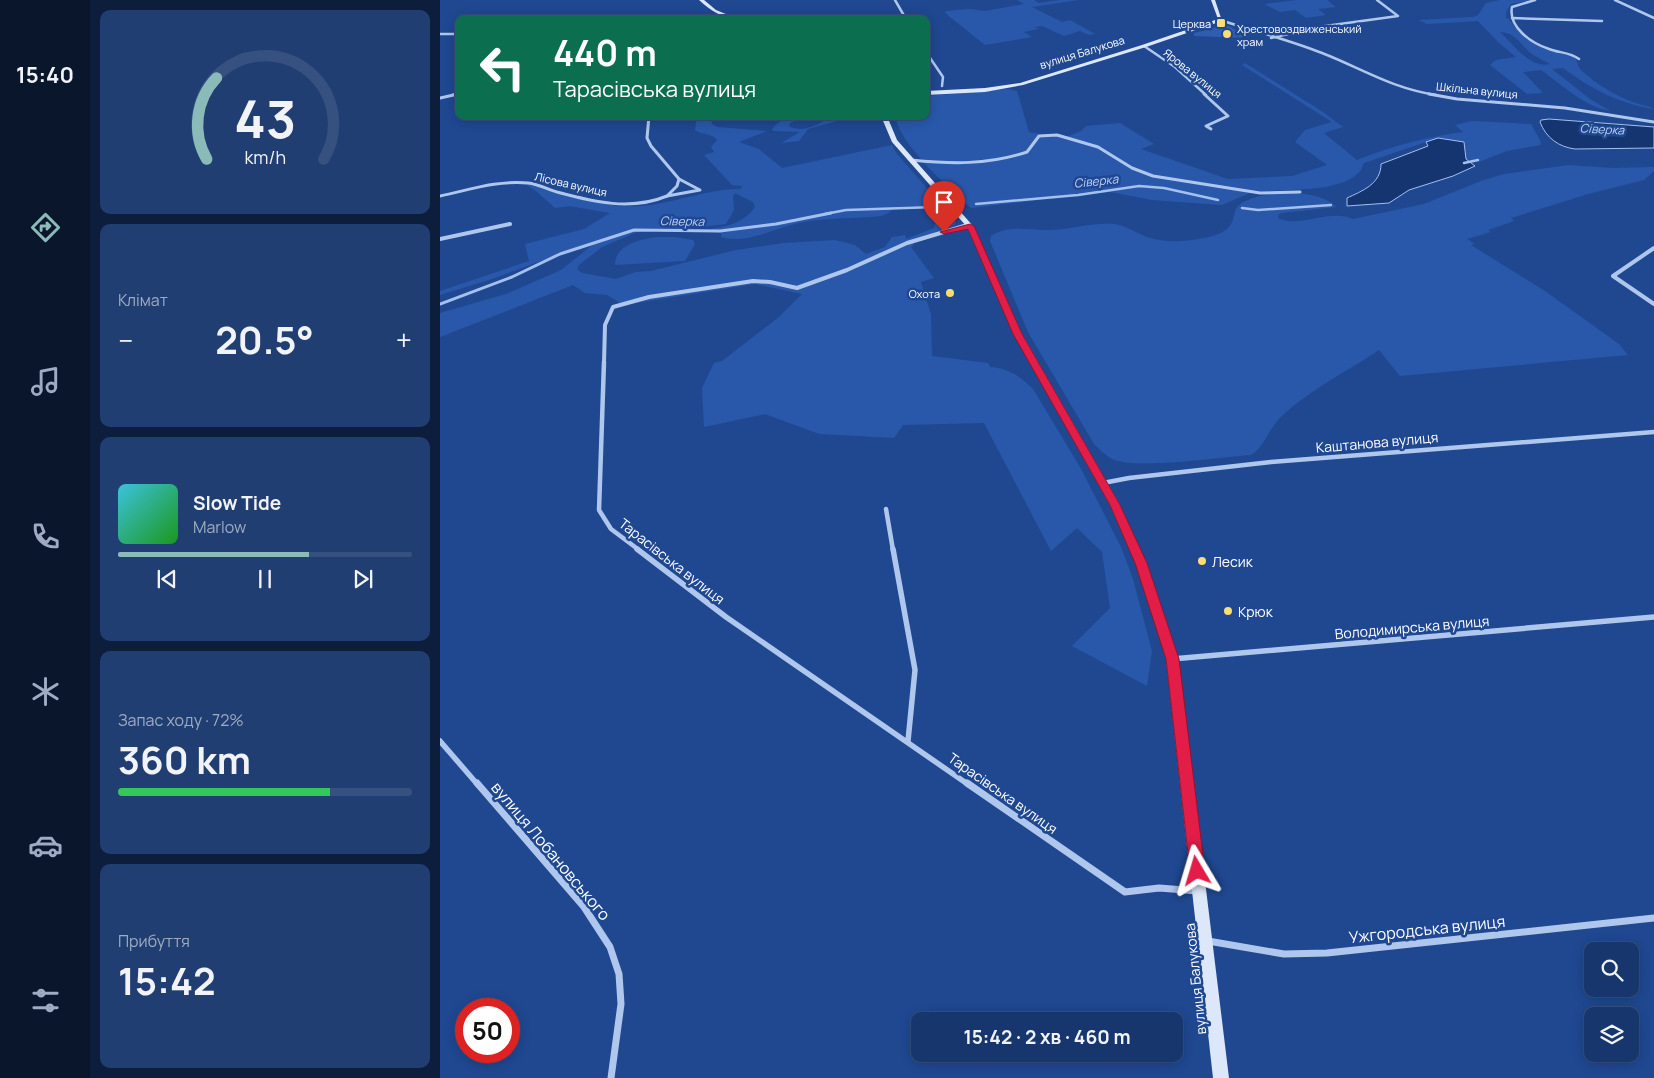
<!DOCTYPE html>
<html lang="uk">
<meta charset="utf-8">
<style>
:root{--surface:#17366d;--page:#203e72;--text:#f1f3f6;--muted:#9eabc2;--line:#365080;--accent:#8bbbb9}
body{margin:0;font-family:Manrope,sans-serif;background:var(--page);color:var(--text);height:100vh;display:flex;flex-direction:column;font-size:19px;white-space:nowrap}
*{box-sizing:border-box;margin:0}
p{font-size:16px;color:var(--muted)}
.icon{flex:none;width:28px;height:28px;fill:none;stroke:currentColor;stroke-width:2;stroke-linecap:round;stroke-linejoin:round}
.map{position:relative;flex:1;overflow:hidden}
.side{display:flex;flex-direction:column;gap:10px;padding:10px;background:#0d1e3c;width:350px}
.side>*{flex:none}
.banner{position:absolute;left:15px;top:15px;width:475px;height:105px;border-radius:10px;box-shadow:0 2px 12px #0003,0 0 0 1px var(--line);background:#0b6e4f;color:#fff;overflow:hidden}
.fabs{position:absolute;left:1144px;top:942px;display:grid;gap:10px}
.fabs a{display:grid;place-items:center;width:55px;height:55px;border-radius:10px;background:var(--surface);box-shadow:0 2px 12px #0003,0 0 0 1px var(--line);font-size:25px}
.speed{position:absolute;left:15px;top:998px;display:flex;gap:10px;font-size:25px;font-weight:700;text-align:center}
.speed>*{display:grid;place-content:center;width:65px;height:65px;border-radius:50%;background:var(--surface);box-shadow:0 2px 12px #0003,0 0 0 1px var(--line);line-height:1}
.speed .limit{border:8px solid #d22;background:#fff;color:#111}
.pin{position:absolute;display:grid;place-items:center;width:42px;height:42px;color:#fff;margin:-51px -21px;border-radius:50% 50% 50% 0;rotate:-45deg;box-shadow:0 0 5px #0007}
.pin .icon{rotate:45deg}
.me{position:absolute;width:55px;margin:-28px;rotate:353deg;stroke-linejoin:round;filter:drop-shadow(0 0 4px #0008)}
.turn{display:flex;align-items:center;gap:18px;height:105px;padding:0 15px;font-size:22px}
.turn .icon{width:65px;height:65px;stroke-width:2.5}
.turn b{display:block;font-size:35px;line-height:42px}
.big{font-size:38px;font-weight:700;line-height:1.1}
.side .card{flex:1;display:flex;flex-direction:column;justify-content:center;gap:8px;min-width:0;padding:0 18px;border-radius:10px;background:var(--page)}
.side .dial{align-items:center;gap:0}
.dial svg{height:130px;overflow:visible;fill:none;stroke:var(--line);stroke-width:7;stroke-linecap:round;text-anchor:middle}
.dial text{fill:var(--text);stroke:none}
.song{display:flex;align-items:center;gap:15px}
.cover{width:60px;height:60px;border-radius:8px;background:linear-gradient(135deg,hsl(190 70% 55%),hsl(120 70% 35%))}
.played{height:5px;border-radius:2px;background:linear-gradient(90deg,var(--accent) 65%,var(--line) 65%)}
.keys{display:flex;justify-content:space-around;direction:ltr}
.heat{display:flex;justify-content:space-between;align-items:center;font-size:28px;direction:ltr}
.charge{height:8px;border-radius:4px;background:linear-gradient(90deg,#34c759 72%,var(--line) 0)}
.trip{position:absolute;left:471px;top:1012px;width:272px;height:50px;border-radius:10px;background:var(--surface);box-shadow:0 2px 12px #0003,0 0 0 1px var(--line);font-weight:700;line-height:50px;text-align:center}
main{display:flex;flex:1;min-height:0}
.menu{display:flex;flex-direction:column;width:90px;justify-content:space-around;align-items:center;background:#09162c;color:var(--muted)}
.menu .icon{width:35px;height:35px}
.menu .current{color:var(--accent)}
.menu b{font-size:22px;color:var(--text)}
.map>svg:first-child{display:block}
</style>
<main>
<nav class="menu">
<b>15:40</b>
<svg class="icon current" aria-label="directions" viewBox="0 0 24 24"><path d="M12 3l9 9-9 9-9-9zM9 14v-3h6M13 9l2 2-2 2"/></svg>
<svg class="icon" aria-label="music" viewBox="0 0 24 24"><path d="M9 18V5l10-2v13"/><circle cx="6" cy="18" r="3"/><circle cx="16" cy="16" r="3"/></svg>
<svg class="icon" aria-label="phone" viewBox="0 0 24 24"><path d="M5 4h4l2 5-3 2q2 4 5 5l2-3 5 2v4C11 20 4 13 5 4z"/></svg>
<svg class="icon" aria-label="climate" viewBox="0 0 24 24"><path d="M12 3v18M4 7l16 10M4 17L20 7"/></svg>
<svg class="icon" aria-label="car" viewBox="0 0 24 24"><path d="M5 17H2v-5l4-1 3-4h7l3 4 3 1v5h-3M9 17h6M6 11h13"/><circle cx="7" cy="17" r="2"/><circle cx="17" cy="17" r="2"/></svg>
<svg class="icon" aria-label="filters" viewBox="0 0 24 24"><path d="M4 7h16M4 17h16"/><circle cx="9" cy="7" r="2"/><circle cx="15" cy="17" r="2"/></svg>
</nav>
<section class="side">
<div class="card dial"><svg viewBox="0 0 100 80">
<path d="M14 69A42 42 0 1 1 86 69"/>
<path d="M14 69A42 42 0 0 1 20 19" stroke="#8bbbb9"/>
<text x="50" y="56" font-size="32" font-weight="700">43</text>
<text x="50" y="72" font-size="11">km/h</text>
</svg></div>
<div class="card"><p>Клімат</p>
<div class="heat"><a>−</a><b class="big">20.5°</b><a>+</a></div>
</div>
<div class="card">
<div class="song"><i class="cover"></i><div><b>Slow Tide</b><p>Marlow</p></div></div>
<div class="played"></div>
<div class="keys"><svg class="icon" aria-label="previous" viewBox="0 0 24 24"><path d="M18 5L8 12l10 7zM5 5v14"/></svg><svg class="icon" aria-label="pause" viewBox="0 0 24 24"><path d="M8 5v14M16 5v14"/></svg><svg class="icon" aria-label="next" viewBox="0 0 24 24"><path d="M6 5l10 7-10 7zM19 5v14"/></svg></div>
</div>
<div class="card"><p>Запас ходу · 72%</p><b class="big">360 km</b><div class="charge"></div></div>
<div class="card"><p>Прибуття</p><b class="big">15:42</b></div>
</section>
<div class="map">
<svg width="1214" height="1078" viewBox="0 0 1214 1078">
<rect width="100%" height="100%" fill="#1f4891"/>
<!-- green -->
<g fill="#2958aa" fill-rule="evenodd">
<polygon points="577,0 594,0 599,3 620,0 639,0 592,7 622,22 630,20 655,34 649,35 640,31 624,36 602,26 595,27 598,29 584,32 592,37 545,45 505,13 506,11 530,9 545,11 584,4"/>
<polygon points="857,0 887,0 896,7 878,9 886,15 866,18 855,10 840,12 824,4"/>
<path d="M 1060,0 L 1091,0 L 1071,4 L 1066,12 L 1066,18 L 1069,19 L 1078,31 L 1106,50 L 1134,56 C 1138,61 1137,66 1141,70 C 1159,87 1187,103 1211,107 L 1213,109 C 1178,103 1151,89 1123,68 L 1112,69 L 1150,99 L 1170,111 C 1145,107 1121,84 1101,70 L 1083,72 L 1103,93 L 1087,94 L 1050,65 L 1056,60 L 1076,57 L 1058,42 L 1038,21 L 987,24 L 979,20 L 1033,17 L 1038,15 L 1046,3 ZM 1060,32 C 1076,32 1081,46 1092,54 C 1098,58 1105,61 1110,64 C 1090,69 1073,44 1060,32 Z"/>
<path d="M 805,63 L 883,112 L 903,127 L 884,133 L 917,160 C 951,146 987,137 1023,132 L 1015,125 L 1032,121 L 1091,124 L 1101,142 L 1100,145 L 1067,151 L 1039,162 L 1026,159 L 998,138 L 924,163 L 921,170 L 914,177 L 904,182 L 887,187 L 868,189 L 812,192 L 782,205 L 712,200 L 670,192 L 531,208 C 509,188 460,145 455,116 L 486,116 L 486,96 L 568,89 L 577,91 L 589,132 L 616,137 L 629,136 L 641,131 L 646,126 L 680,123 L 714,144 L 701,149 L 788,179 L 852,176 L 887,165 L 855,142 L 865,130 L 892,122 L 802,65 Z"/>
<path d="M 257,116 L 271,116 L 272,124 L 277,127 L 327,131 L 299,142 L 319,149 L 342,168 L 452,145 L 457,154 L 515,220 L 516,224 L 512,227 L 472,240 L 474,244 L 471,247 L 494,278 L 481,282 L 491,314 L 492,356 L 548,363 L 550,367 C 568,368 580,376 593,389 L 640,467 L 681,547 L 693,579 L 712,651 L 707,686 L 632,646 L 670,608 L 662,552 L 637,528 L 611,551 L 544,423 L 463,425 L 454,438 L 379,434 L 325,414 L 264,427 L 262,388 L 274,363 L 282,361 L 339,317 L 362,294 L 315,284 L 184,305 L 167,295 L 145,293 L 133,285 L 0,337 L 0,313 L 66,294 L 121,270 L 151,246 L 147,244 L 52,279 L 0,295 L 0,291 L 89,261 L 85,244 L 144,229 L 170,213 L 129,206 L 115,208 L 96,191 L 85,184 C 124,192 160,209 202,206 C 235,203 267,189 301,189 L 302,186 L 292,185 L 264,155 L 274,152 L 271,147 L 277,140 C 273,133 261,135 255,130 ZM 295,193 L 313,202 L 315,207 C 304,223 288,226 271,229 L 272,232 L 281,233 L 281,237 C 309,245 337,226 364,222 C 389,217 415,219 441,216 L 447,214 C 459,202 489,204 499,219 L 496,222 L 494,228 L 466,239 L 465,235 L 452,237 L 445,247 L 426,254 L 415,245 L 395,240 L 344,243 L 296,250 L 211,271 L 196,272 L 176,279 L 142,273 L 137,269 L 139,265 L 162,247 L 204,229 L 245,229 L 286,224 L 294,210 L 293,196 Z"/>
<path d="M 358,116 L 368,116 L 350,123 L 349,126 C 361,133 376,126 387,119 L 388,116 L 393,116 L 397,121 L 368,129 L 359,141 L 341,143 L 360,132 L 334,131 L 332,130 C 337,120 348,118 358,116 Z"/>
<path d="M 1129,165 L 1172,168 L 1214,167 L 1214,171 L 1204,180 L 1148,194 L 1071,218 L 1074,221 L 1048,230 L 1051,232 L 1027,239 L 1035,244 L 1031,245 L 1105,291 L 1179,344 L 1188,355 L 960,376 L 939,350 C 909,370 868,391 842,416 C 829,427 825,447 811,455 C 780,457 696,470 672,459 C 665,455 660,450 654,444 L 588,332 L 550,241 L 551,236 C 570,224 590,231 611,230 C 633,229 653,222 675,224 C 686,226 697,233 707,237 C 722,242 737,242 752,240 C 765,238 786,236 792,222 C 796,214 793,208 802,203 C 823,190 879,188 896,207 L 842,213 L 839,214 L 838,218 C 857,229 891,208 913,219 L 984,204 L 1041,181 L 1064,174 Z"/>
<path d="M 217,237 L 235,237 L 253,240 L 255,244 L 245,261 L 175,265 C 175,244 202,239 217,237 Z"/>
</g>
<!-- water -->
<g fill="#153570" stroke="#a3c0ef">
<path d="M 1109,119 L 1214,127 L 1214,148 L 1135,149 C 1119,147 1106,138 1100,122 L 1101,120 Z"/>
<path d="M 998,138 L 1024,142 L 1026,159 L 1035,166 L 1013,176 L 969,190 L 949,203 L 907,206 L 907,198 C 922,191 941,184 941,164 L 988,146 L 986,142 Z"/>
</g>
<g fill="none" stroke-linecap="round" stroke-linejoin="round">
<!-- stream-far1 -->
<g stroke="#a3c0ef" stroke-width="2.5">
<polyline points="1024,163 1038,160"/>
<polyline points="536,204 638,195 699,186 724,188 778,200"/>
<polyline points="802,208 818,210 891,205"/>
<polyline points="385,214 406,210 495,207"/>
</g>
<!-- stream -->
<polyline stroke="#a3c0ef" stroke-width="3" points="0,304 72,277 120,254 194,230 280,231 336,224 391,213"/>
</g>
<!-- building -->
<polygon fill="#2f5daf" points="785,25 791,27 806,38 754,36 754,33"/>
<g fill="none" stroke-linecap="round" stroke-linejoin="round">
<!-- street-far5 -->
<g stroke="#b0c7ed" stroke-width="2.5">
<polyline points="455,0 466,19"/>
<path d="M 1095,0 L 1072,7 C 1068,27 1091,43 1109,49 C 1119,53 1130,52 1139,59"/>
<polyline points="1175,0 1214,18"/>
<polyline points="1072,18 1162,21"/>
<path d="M 780,20 C 814,31 849,40 882,53 C 923,69 951,88 996,95"/>
<polyline points="0,34 19,34"/>
<polyline points="831,38 878,27 958,16 937,0"/>
<polyline points="704,46 735,67 766,95"/>
<polyline points="486,52 503,77 502,86"/>
<polyline points="12,95 19,94"/>
</g>
<!-- street-far4 -->
<g stroke="#b0c7ed" stroke-width="3">
<polyline points="764,94 788,116 766,126 771,129"/>
<polyline points="989,94 1017,99 1125,108 1214,122"/>
<polyline points="0,98 18,94"/>
<polyline points="209,116 207,138 211,146 239,179"/>
<path d="M 471,160 C 512,164 547,165 587,152 L 599,136 L 617,135 L 658,147 L 692,168 L 713,176 L 820,193 L 860,192"/>
<polygon points="239,179 260,190 227,196 237,186"/>
<path d="M 0,196 C 29,190 58,180 88,183 C 98,184 107,189 117,192 C 154,202 191,211 227,196"/>
</g>
<!-- street-far3 -->
<g stroke="#b0c7ed" stroke-width="4">
<polyline points="0,239 70,224"/>
<polyline points="1214,248 1173,276 1214,304"/>
<polyline points="164,363 165,325 173,307 209,297 313,281 330,282 357,288 407,270 467,243 524,226 530,226"/>
</g>
<!-- street-far2 -->
<g stroke="#b0c7ed" stroke-width="4.5">
<polyline points="164,362 159,510 171,529 199,550"/>
<polyline points="663,483 689,478 831,462 1214,432"/>
<polyline points="446,509 453,550"/>
</g>
<!-- street-far1 -->
<g stroke="#b0c7ed" stroke-width="5.5">
<polyline points="197,549 286,617 529,785"/>
<polyline points="453,549 475,670 468,741"/>
<polyline points="732,659 1214,617"/>
<polyline points="0,741 38,785"/>
</g>
<!-- street -->
<g stroke="#b0c7ed" stroke-width="7">
<polyline points="37,783 144,907 170,947 179,974 181,1004 171,1078"/>
<polyline points="527,783 685,892 719,888 758,891"/>
<polyline points="768,941 844,954 887,953 1214,918"/>
</g>
<!-- secondary -->
<g fill="#dce7fa" fill-rule="evenodd">
<path d="M 259,0 L 264,0 L 276,10 L 298,19 C 283,19 270,10 259,0 Z"/>
<polygon points="771,0 775,0 782,21 706,47 583,85 545,92 486,95 486,91 545,88 580,83 702,45 778,19"/>
<polygon points="441,116 447,116 457,140 533,226 582,334 680,505 711,576 738,659 789,1078 773,1078 726,659 701,576 670,505 574,334 527,227 452,142"/>
</g>
</g>
<!-- route -->
<polygon fill="#e11d48" stroke="#92132f" points="530,224 534,226 582,334 680,505 707,563 739,659 765,871 763,877 757,879 752,877 750,871 726,659 695,563 670,505 573,334 528,229 504,234 500,232"/>
<!-- markers -->
<g fill="#fbde70" stroke="#1f4891" stroke-width="2">
<rect x="776" y="18" width="10" height="10" rx="2.5"/>
<circle cx="787" cy="34" r="5"/>
<circle cx="510" cy="293" r="5"/>
<circle cx="762" cy="561" r="5"/>
<circle cx="788" cy="611" r="5"/>
</g>
<g text-anchor="middle" dominant-baseline="central" stroke-width="5" stroke-linejoin="round" paint-order="stroke">
<!-- far-poi labels -->
<g font-size="11" fill="#fff" stroke="#1f4891" text-anchor="end">
<text x="771" y="23">Церква</text>
<text x="797" y="28" text-anchor="start">Хрестовоздвиженський<tspan x="797" dy="13">храм</tspan></text>
<text x="500" y="293">Охота</text>
</g>
<!-- far-street labels -->
<g font-size="11" fill="#fff" stroke="#1f4891">
<text transform="translate(642 52) rotate(-17)">вулиця Балукова</text>
<text transform="translate(753 73) rotate(39)">Ярова вулиця</text>
<text transform="translate(1037 90) rotate(6)">Шкільна вулиця</text>
<text transform="translate(131 184) rotate(13)">Лісова вулиця</text>
</g>
<!-- far-water labels -->
<g font-size="12" font-style="italic" fill="#bcd1f4" stroke="#1f4891">
<text transform="translate(1162 129) rotate(3)">Сіверка</text>
<text transform="translate(656 181) rotate(-6)">Сіверка</text>
<text transform="translate(242 221) rotate(1)">Сіверка</text>
</g>
<!-- street labels -->
<g font-size="14" fill="#fff" stroke="#1f4891">
<text transform="translate(937 442) rotate(-5)">Каштанова вулиця</text>
<text transform="translate(232 561) rotate(38)">Тарасівська вулиця</text>
<text transform="translate(972 627) rotate(-5)">Володимирська вулиця</text>
<text transform="translate(563 793) rotate(35)">Тарасівська вулиця</text>
<text transform="translate(755 979) rotate(-96)">вулиця Балукова</text>
</g>
<!-- poi labels -->
<g font-size="14" fill="#fff" stroke="#1f4891" text-anchor="start">
<text x="772" y="561">Лесик</text>
<text x="798" y="611">Крюк</text>
</g>
<!-- near-street labels -->
<g font-size="16" fill="#fff" stroke="#1f4891">
<text transform="translate(111 851) rotate(50)">вулиця Лобановського</text>
<text transform="translate(987 929) rotate(-6)">Ужгородська вулиця</text>
</g>
</g>
</svg>
<div class="fabs">
<a><svg class="icon" aria-label="search" viewBox="0 0 24 24"><circle cx="10" cy="10" r="6"/><path d="M15 15l6 6"/></svg></a>
<a><svg class="icon" aria-label="layers" viewBox="0 0 24 24"><path d="M12 4l9 5-9 5-9-5zM3 14l9 5 9-5"/></svg></a>
</div>
<div class="speed"><div class="limit">50</div></div>
<div class="pin" style="left:504px;top:232px;background:#d93025"><svg class="icon" aria-label="arrive" viewBox="0 0 24 24"><path d="M6 21V4h12l-3 4 3 4H6"/></svg></div>
<svg class="me" style="left:757px;top:871px" viewBox="-20 -20 40 40"><path d="M0-17L14 15 0 8-14 15z" fill="#e11d48" stroke="#fff" stroke-width="4"/></svg>
<div class="trip">15:42 · 2 хв · 460 m</div>
<div class="banner">
<div class="turn"><svg class="icon" aria-label="left" viewBox="0 0 24 24"><path d="M17 20v-9H6M10 6l-5 5 5 5"/></svg><div><b>440 m</b>Тарасівська вулиця</div></div>
</div>
</div>
</main>
